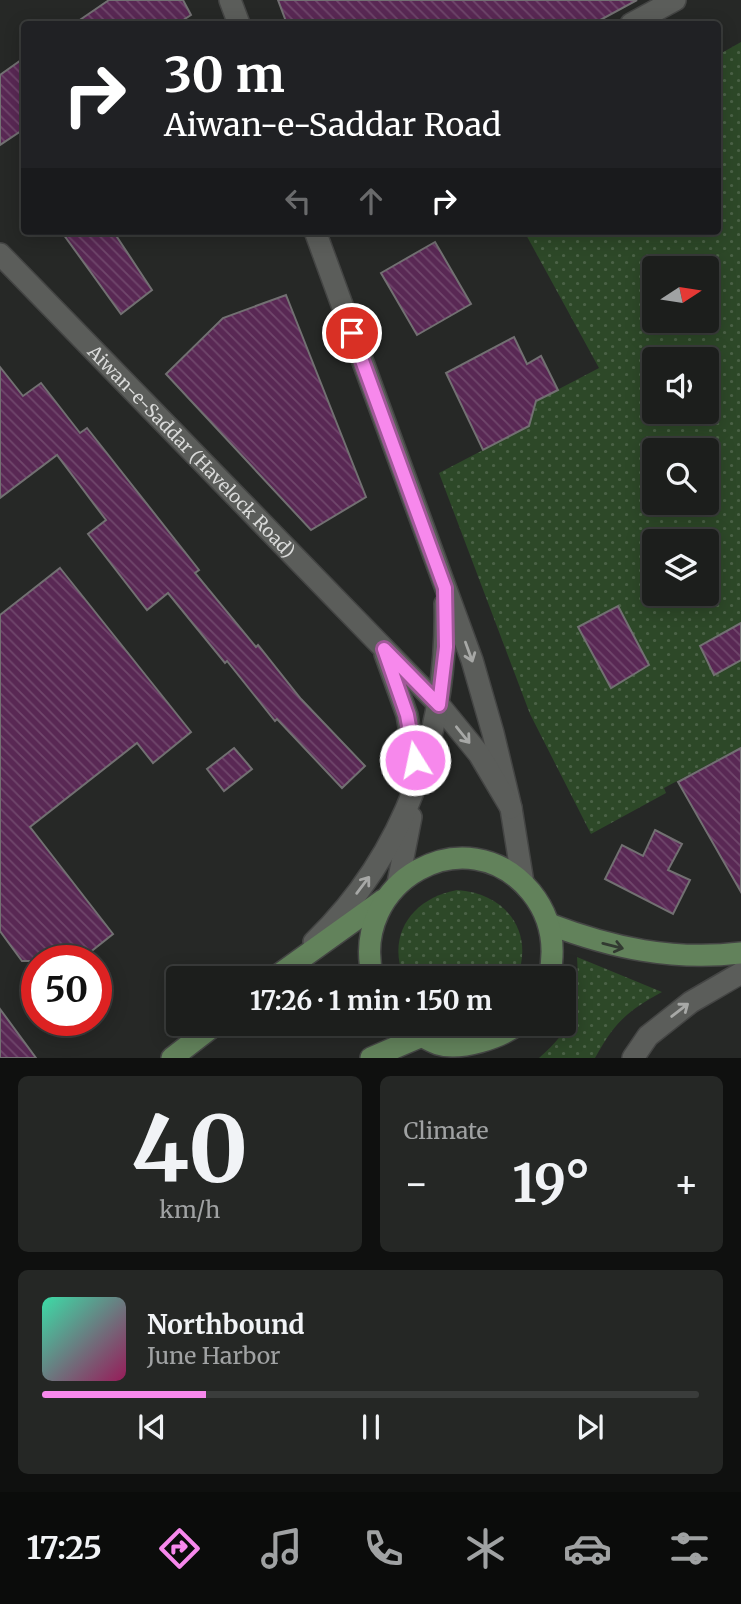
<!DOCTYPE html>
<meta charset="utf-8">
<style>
:root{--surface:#1c1e1c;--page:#252725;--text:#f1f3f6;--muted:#a0a2a3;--line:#3a3c3b;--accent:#f788ec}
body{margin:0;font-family:Merriweather,serif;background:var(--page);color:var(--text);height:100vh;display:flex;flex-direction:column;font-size:26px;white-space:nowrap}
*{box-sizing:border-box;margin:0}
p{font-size:23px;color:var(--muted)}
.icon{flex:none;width:38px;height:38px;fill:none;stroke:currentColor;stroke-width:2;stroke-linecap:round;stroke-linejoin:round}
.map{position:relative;height:1058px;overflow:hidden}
.side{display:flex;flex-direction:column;gap:18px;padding:18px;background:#0f100f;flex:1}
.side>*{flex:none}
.top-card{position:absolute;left:21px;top:21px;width:700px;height:214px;border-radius:7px;box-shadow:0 4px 18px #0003,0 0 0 2px var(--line);background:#202124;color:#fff;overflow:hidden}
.needle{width:46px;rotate:78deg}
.tools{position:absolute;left:642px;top:256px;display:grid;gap:14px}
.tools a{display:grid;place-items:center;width:77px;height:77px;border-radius:7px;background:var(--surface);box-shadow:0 4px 18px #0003,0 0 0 2px var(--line);font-size:35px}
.speed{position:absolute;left:21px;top:945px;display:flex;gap:14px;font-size:35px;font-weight:700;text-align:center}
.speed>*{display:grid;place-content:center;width:91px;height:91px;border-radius:50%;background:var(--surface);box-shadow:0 4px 18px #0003,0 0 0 2px var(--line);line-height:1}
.speed .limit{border:10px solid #d22;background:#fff;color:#111}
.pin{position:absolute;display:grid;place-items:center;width:60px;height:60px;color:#fff;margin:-30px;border:4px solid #fff;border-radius:50%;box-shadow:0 2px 7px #0007}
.me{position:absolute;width:77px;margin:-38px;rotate:350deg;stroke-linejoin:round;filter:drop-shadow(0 0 5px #0008)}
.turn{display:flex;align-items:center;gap:24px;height:147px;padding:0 28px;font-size:32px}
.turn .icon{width:91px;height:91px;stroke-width:2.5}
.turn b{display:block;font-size:49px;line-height:60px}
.lanes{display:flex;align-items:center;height:66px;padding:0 28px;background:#0003;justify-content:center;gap:35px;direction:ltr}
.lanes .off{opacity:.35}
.big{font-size:52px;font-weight:700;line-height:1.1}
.side .card{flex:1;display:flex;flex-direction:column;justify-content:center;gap:10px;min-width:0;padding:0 24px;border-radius:10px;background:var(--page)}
.side .dial{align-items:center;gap:0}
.dial b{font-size:91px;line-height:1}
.song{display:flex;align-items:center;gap:21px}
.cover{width:84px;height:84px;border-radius:10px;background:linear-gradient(135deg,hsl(160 70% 55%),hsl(330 70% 35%))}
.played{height:7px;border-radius:4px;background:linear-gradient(90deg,var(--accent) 25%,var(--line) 25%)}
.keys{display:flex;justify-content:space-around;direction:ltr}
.heat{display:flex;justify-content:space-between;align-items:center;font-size:38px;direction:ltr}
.side .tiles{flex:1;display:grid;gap:18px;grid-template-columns:1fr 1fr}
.card:last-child{grid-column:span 2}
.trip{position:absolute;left:166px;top:966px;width:410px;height:70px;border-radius:7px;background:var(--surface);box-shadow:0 4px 18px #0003,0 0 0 2px var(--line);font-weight:700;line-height:70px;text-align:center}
.dock{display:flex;height:112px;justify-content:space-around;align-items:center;background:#0b0c0b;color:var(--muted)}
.dock .icon{width:49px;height:49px}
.dock .selected{color:var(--accent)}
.dock b{font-size:32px;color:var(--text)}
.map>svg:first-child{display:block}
</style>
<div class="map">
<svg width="741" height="1058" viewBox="0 0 741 1058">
<defs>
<pattern id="grass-dots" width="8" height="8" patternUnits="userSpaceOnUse" patternTransform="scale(1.75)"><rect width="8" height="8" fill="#2d4828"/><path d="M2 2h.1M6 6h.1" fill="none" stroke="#4b6247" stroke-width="1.8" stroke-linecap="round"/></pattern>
<pattern id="building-back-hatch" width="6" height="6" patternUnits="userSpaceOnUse" patternTransform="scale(1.75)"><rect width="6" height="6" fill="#592854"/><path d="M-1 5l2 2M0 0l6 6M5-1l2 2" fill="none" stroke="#70476c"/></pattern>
</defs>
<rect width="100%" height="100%" fill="#262826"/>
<!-- grass -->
<g fill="url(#grass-dots)" fill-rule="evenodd">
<path d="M 741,42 L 741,747 L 664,788 L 666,793 L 591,834 L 530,714 L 439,473 L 529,426 L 536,401 L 599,368 L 524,231 L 718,231 L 718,55 ZM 654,268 L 707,268 L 707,320 L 654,320 ZM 654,359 L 707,359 L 707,411 L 654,411 ZM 654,450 L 707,450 L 707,502 L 654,502 ZM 654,541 L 707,541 L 707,593 L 654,593 Z"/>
<path d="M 457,890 C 505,893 535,931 517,978 L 404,978 C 386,934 413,898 457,890 Z"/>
<path d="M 577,957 L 662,992 C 626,1012 615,1022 595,1058 L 539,1058 C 575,1027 580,1004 577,957 Z"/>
</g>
<!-- building -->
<g fill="url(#building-back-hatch)" stroke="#727072" stroke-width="2">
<polygon points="109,0 183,0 191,15 177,24 74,24"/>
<polygon points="278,0 637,0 593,24 287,24"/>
<polygon points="24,58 24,129 0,145 0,75"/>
<polygon points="61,231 113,231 152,290 121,314"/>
<polygon points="435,242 471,304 417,335 381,273"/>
<polygon points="286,295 366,497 311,530 166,374 223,318"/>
<polygon points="514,337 527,364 541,356 558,390 536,401 529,426 483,450 446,373"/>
<polygon points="0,367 23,396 41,383 80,433 87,428 199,570 195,573 256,647 258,645 301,699 365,766 342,788 277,719 275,721 227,661 225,663 168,593 147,610 88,534 106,520 57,455 0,498"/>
<polygon points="60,568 191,732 153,763 137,743 30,827 113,934 79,961 22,961 0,931 0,615"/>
<polygon points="618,606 649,665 611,688 578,627"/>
<polygon points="741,623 741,660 714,675 700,646"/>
<polygon points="234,748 252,769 224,791 207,769"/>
<polygon points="741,748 741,892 678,782"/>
<polygon points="655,830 682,844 668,870 690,880 673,914 605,879 622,845 643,856"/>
<polygon points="0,1009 36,1058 0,1058"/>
</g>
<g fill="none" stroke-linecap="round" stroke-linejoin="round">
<defs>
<polyline id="street" points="631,24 675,0"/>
<g id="secondary">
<polyline points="230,0 239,24"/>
<polyline points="315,231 472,660 493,733 511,808 523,883"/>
<path id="s1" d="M 0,254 L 439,705 L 479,754 L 511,808"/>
<polyline points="385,654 407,715 417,775"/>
<polyline points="398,883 411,817"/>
<path d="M 314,942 C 406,853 448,730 445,604"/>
<polyline points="633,1058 648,1036 691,1002 741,973"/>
</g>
<g id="primary">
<path d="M 549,924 C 612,948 673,961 741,953"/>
<polyline points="274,978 383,900"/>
<path d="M 373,978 C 348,882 467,814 531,892 C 552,918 556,947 549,978"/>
<path d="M 403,1024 C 413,1031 426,1040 438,1044 C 460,1051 501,1038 518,1024"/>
<polyline points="172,1058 216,1024"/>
<polyline points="371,1058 422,1036"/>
</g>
</defs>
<!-- street casing -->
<use href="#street" stroke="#444544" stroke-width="24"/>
<!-- secondary casing -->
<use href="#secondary" stroke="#444544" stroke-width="24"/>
<!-- primary casing -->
<use href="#primary" stroke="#444544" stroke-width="24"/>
<!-- street -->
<use href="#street" stroke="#5b5d5a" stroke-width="21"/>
<!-- secondary -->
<use href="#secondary" stroke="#5b5d5a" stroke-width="21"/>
<!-- primary -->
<use href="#primary" stroke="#62825b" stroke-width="21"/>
</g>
<!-- one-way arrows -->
<defs><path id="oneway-shaft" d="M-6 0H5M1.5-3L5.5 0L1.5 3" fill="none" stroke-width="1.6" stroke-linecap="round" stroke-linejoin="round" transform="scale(1.75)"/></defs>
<g stroke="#a7a8a6">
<use href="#oneway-shaft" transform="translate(469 652) rotate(70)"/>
<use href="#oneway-shaft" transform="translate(463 735) rotate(51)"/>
<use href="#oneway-shaft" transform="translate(363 885) rotate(-53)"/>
<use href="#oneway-shaft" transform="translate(680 1010) rotate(-38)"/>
</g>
<use stroke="#323a31" href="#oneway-shaft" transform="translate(613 946) rotate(14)"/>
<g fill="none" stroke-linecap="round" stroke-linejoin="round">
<defs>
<polyline id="route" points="352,333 445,588 446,647 439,705 384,649 407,715 415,760"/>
</defs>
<!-- route casing -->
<use href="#route" stroke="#a15899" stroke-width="18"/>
<!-- route -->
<use href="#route" stroke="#f788ec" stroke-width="12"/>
</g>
<g text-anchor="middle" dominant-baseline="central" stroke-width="7" stroke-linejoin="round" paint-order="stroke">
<!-- street labels -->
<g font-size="18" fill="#d9dad9" stroke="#262826">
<text stroke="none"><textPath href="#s1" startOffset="275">Aiwan-e-Saddar (Havelock Road)</textPath></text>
</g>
</g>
</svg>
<div class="tools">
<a><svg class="needle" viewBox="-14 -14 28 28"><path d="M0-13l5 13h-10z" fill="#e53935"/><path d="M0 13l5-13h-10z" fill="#a0a2a3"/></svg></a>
<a><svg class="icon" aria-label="sound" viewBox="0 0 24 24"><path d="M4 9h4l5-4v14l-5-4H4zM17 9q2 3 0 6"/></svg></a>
<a><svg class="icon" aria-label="search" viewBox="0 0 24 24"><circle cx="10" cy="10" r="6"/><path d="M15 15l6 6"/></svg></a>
<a><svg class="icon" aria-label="layers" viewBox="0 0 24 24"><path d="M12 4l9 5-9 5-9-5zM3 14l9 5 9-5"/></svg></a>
</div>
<div class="speed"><div class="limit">50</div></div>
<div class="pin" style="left:352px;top:333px;background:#d93025"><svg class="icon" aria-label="arrive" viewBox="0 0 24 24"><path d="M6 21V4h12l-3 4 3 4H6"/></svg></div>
<svg class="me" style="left:415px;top:760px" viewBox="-20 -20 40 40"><circle r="17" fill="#f788ec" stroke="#fff" stroke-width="3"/><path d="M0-11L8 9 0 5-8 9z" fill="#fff"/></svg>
<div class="trip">17:26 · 1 min · 150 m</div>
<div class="top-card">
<div class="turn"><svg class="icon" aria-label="right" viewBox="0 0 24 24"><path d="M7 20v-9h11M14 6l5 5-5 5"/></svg><div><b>30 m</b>Aiwan-e-Saddar Road</div></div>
<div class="lanes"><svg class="icon off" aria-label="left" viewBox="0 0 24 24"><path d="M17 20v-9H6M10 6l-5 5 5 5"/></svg><svg class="icon off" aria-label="ahead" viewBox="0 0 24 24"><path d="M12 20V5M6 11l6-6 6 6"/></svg><svg class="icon" aria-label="right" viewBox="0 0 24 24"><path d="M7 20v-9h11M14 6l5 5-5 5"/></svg></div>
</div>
</div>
<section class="side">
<div class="tiles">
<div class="card dial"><b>40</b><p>km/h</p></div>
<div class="card"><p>Climate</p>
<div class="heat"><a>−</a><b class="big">19°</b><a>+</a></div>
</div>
<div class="card">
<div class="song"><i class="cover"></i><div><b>Northbound</b><p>June Harbor</p></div></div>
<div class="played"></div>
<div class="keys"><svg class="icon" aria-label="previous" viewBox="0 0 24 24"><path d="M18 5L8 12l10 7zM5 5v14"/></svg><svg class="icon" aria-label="pause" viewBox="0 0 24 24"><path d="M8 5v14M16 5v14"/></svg><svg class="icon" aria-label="next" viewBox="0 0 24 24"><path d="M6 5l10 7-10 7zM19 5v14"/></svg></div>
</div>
</div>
</section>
<nav class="dock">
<b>17:25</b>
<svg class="icon selected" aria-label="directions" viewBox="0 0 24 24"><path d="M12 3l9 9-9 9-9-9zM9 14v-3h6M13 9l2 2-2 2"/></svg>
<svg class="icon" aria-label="music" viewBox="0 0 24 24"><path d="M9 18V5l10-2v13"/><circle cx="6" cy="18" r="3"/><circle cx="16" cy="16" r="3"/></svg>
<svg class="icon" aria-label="phone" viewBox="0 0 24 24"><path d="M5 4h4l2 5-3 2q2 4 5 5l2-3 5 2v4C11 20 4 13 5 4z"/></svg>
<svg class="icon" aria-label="climate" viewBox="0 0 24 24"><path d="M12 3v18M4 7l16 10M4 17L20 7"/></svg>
<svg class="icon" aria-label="car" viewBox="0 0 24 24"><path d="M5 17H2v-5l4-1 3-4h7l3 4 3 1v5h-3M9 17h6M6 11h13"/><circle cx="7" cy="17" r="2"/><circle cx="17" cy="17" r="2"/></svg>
<svg class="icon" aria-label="filters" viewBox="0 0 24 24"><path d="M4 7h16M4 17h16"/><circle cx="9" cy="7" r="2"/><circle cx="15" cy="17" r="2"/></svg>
</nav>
